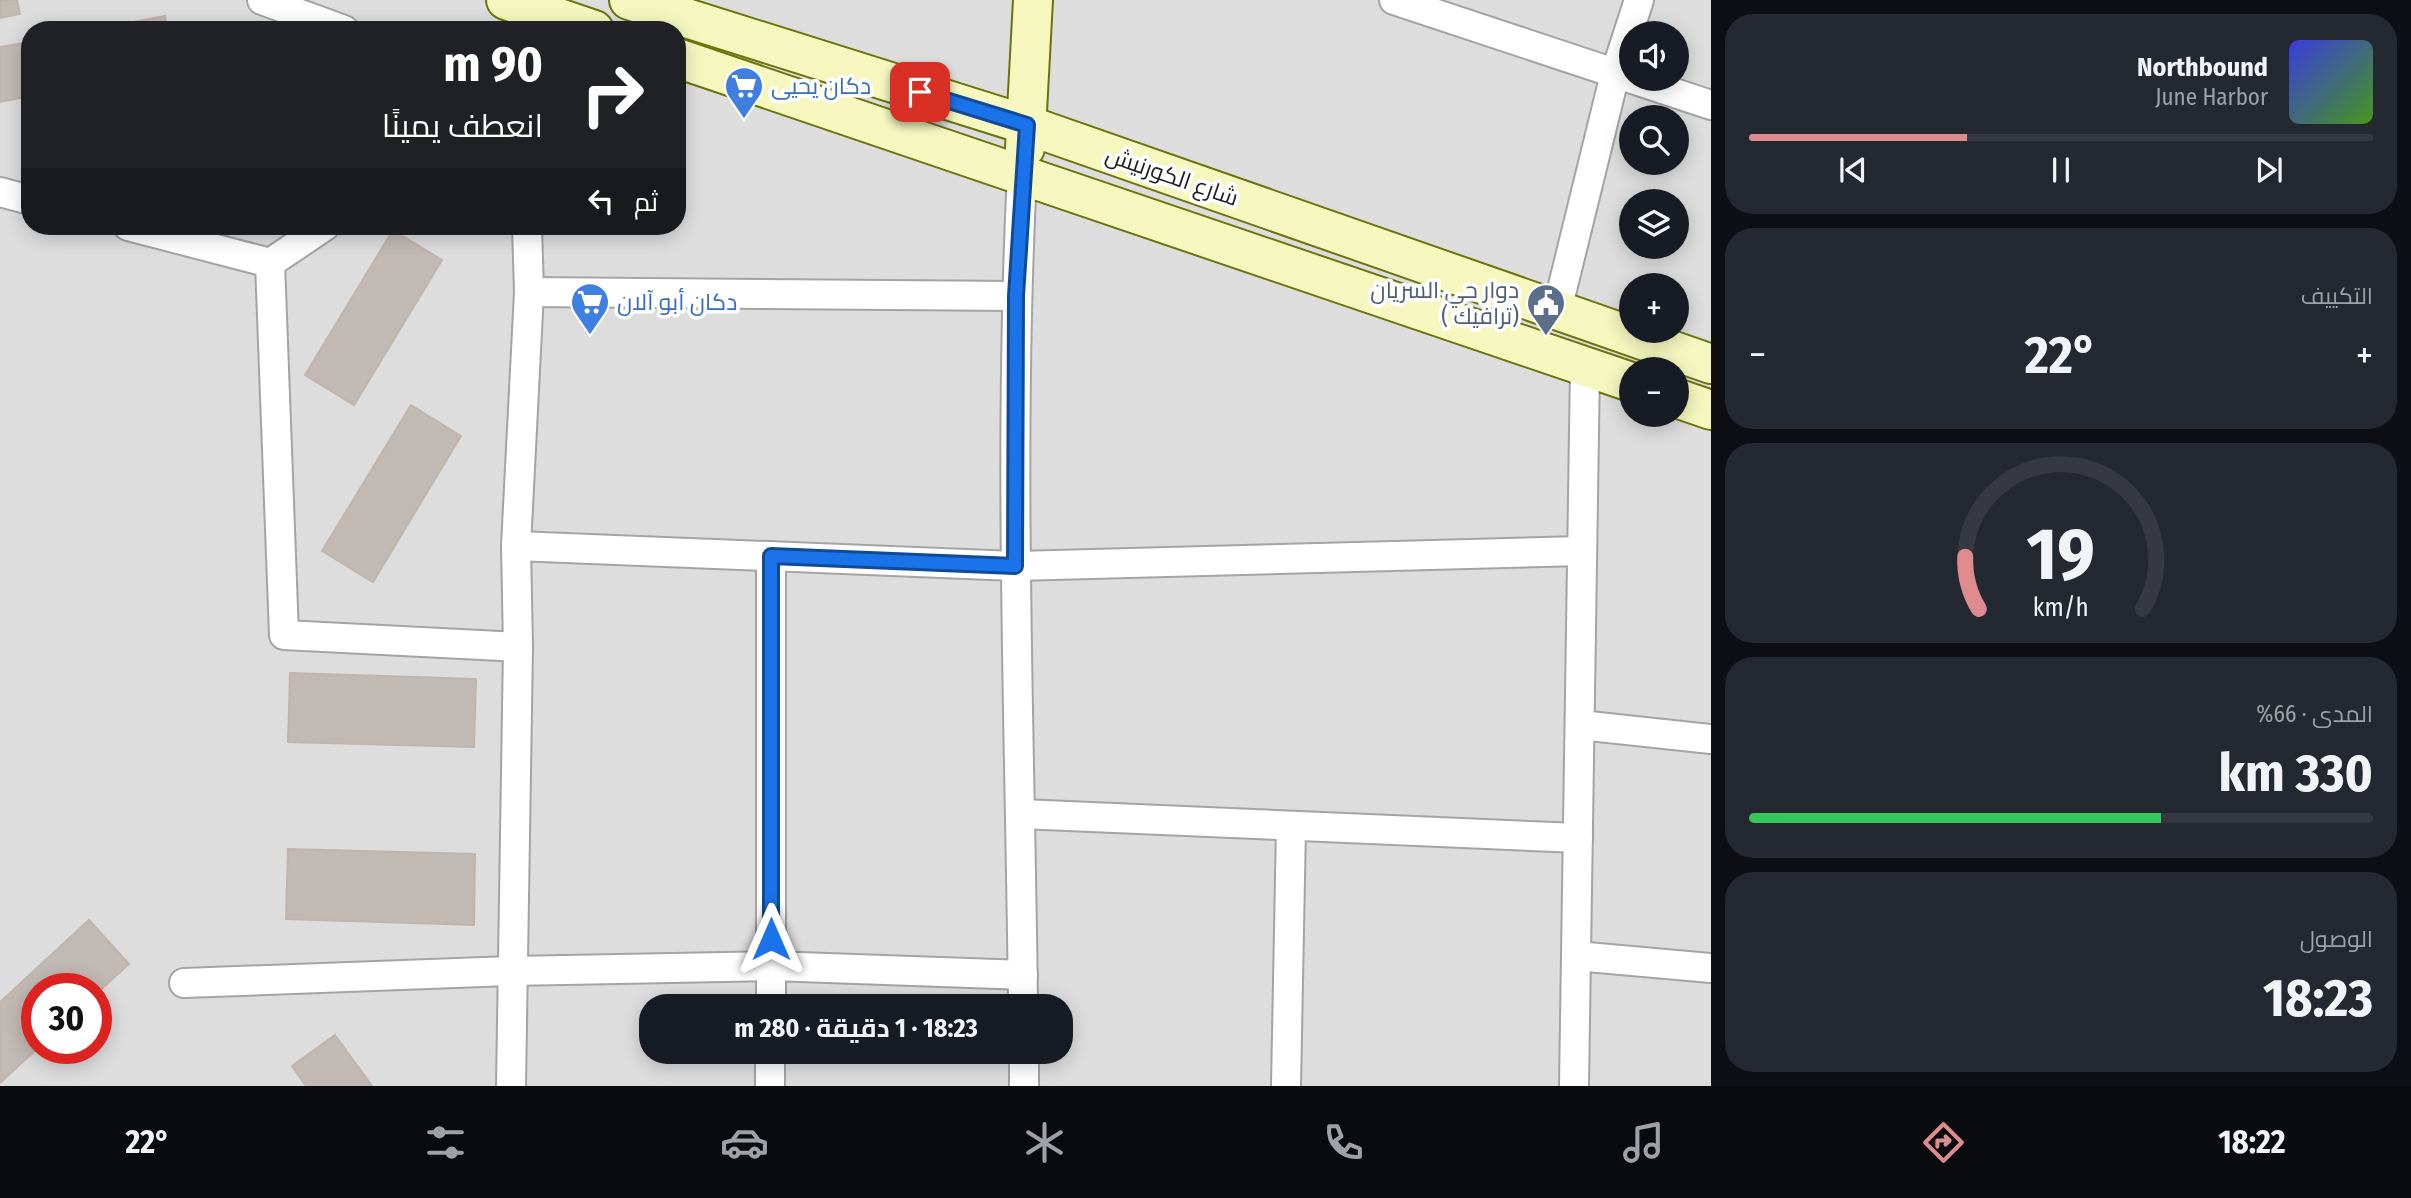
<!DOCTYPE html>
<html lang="ar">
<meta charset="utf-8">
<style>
:root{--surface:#171b24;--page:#242831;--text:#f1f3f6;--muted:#9ea1a6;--line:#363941;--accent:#de8b8e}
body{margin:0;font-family:"Fira Sans Condensed",Cairo,sans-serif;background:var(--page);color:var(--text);direction:rtl;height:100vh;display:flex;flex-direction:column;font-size:26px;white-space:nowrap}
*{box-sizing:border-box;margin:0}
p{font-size:23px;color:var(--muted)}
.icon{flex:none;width:38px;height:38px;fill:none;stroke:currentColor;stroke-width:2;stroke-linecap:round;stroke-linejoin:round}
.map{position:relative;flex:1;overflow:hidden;direction:ltr}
.sheet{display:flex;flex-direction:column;gap:14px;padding:14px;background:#0d0f14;width:700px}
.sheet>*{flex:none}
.banner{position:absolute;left:21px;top:21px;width:665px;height:214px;border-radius:28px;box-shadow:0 4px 18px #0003;direction:rtl;background:#202124;color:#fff;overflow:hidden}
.controls{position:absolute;left:1619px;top:21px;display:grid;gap:14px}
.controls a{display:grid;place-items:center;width:70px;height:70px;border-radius:50%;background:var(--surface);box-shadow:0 4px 18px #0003;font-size:35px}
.speed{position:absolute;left:21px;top:973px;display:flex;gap:14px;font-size:35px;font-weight:700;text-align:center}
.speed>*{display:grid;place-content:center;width:91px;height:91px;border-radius:50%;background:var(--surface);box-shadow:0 4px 18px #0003;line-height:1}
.speed .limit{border:10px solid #d22;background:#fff;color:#111}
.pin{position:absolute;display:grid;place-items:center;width:60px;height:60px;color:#fff;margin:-30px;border-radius:14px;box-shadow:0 4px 10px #0006}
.me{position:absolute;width:77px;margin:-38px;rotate:0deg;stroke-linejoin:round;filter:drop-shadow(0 0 5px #0008)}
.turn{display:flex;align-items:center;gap:24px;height:147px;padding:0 28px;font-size:32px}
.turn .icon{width:91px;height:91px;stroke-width:2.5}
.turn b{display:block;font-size:49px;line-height:60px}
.then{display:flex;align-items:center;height:66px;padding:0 28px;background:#0003;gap:14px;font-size:26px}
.big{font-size:52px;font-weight:700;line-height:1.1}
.sheet .tile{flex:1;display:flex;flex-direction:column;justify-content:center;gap:10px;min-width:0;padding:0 24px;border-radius:28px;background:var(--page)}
.sheet .dial{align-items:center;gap:0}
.dial svg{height:182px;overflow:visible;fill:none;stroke:var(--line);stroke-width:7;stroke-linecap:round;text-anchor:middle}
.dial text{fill:var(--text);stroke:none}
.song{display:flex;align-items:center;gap:21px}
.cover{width:84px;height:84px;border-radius:10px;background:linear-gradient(135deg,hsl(240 70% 55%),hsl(100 70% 35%))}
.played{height:7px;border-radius:4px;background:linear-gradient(90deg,var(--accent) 35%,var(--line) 35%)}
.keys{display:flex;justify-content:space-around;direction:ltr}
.heat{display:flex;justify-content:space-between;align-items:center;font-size:38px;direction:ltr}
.charge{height:10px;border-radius:5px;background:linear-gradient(90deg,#34c759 66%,var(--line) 0)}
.trip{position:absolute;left:639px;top:994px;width:434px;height:70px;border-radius:28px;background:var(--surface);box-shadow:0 4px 18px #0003;font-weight:700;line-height:70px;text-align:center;direction:rtl}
.tab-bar{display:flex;height:112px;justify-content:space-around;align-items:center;background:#090b0e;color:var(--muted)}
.tab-bar .icon{width:49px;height:49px}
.tab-bar .on{color:var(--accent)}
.tab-bar b{font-size:32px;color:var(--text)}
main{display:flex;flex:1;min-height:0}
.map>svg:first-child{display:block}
</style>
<main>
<section class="sheet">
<div class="tile">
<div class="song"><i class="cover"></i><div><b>Northbound</b><p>June Harbor</p></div></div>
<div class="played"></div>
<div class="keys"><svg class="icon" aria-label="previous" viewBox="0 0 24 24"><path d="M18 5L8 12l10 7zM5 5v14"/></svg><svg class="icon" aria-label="pause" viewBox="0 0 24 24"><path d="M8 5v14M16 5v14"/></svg><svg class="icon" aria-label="next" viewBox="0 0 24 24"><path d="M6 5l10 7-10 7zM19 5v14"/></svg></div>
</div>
<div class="tile"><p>التكييف</p>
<div class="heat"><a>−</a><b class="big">22°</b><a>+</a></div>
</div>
<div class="tile dial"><svg viewBox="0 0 100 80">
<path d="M14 69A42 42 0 1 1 86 69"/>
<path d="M14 69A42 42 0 0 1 8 46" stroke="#de8b8e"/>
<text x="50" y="56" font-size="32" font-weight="700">19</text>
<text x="50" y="72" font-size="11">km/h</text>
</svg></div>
<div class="tile"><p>المدى · 66%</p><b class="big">330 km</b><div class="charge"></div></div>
<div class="tile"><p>الوصول</p><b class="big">18:23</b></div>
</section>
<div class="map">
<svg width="1711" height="1086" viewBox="0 0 1711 1086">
<rect width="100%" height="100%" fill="#f0ede7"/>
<!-- residential -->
<path fill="#dedddd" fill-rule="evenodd" d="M 0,0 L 1711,0 L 1711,1086 L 0,1086 ZM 30,30 L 677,30 L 677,226 L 30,226 ZM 1631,33 L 1676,33 L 1676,79 L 1631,79 ZM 1631,117 L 1676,117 L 1676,163 L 1631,163 ZM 1631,201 L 1676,201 L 1676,247 L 1631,247 ZM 1631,285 L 1676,285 L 1676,331 L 1631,331 ZM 1631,369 L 1676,369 L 1676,415 L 1631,415 ZM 37,989 L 96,989 L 96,1048 L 37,1048 ZM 651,1006 L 1060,1006 L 1060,1052 L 651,1052 Z"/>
<!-- building -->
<g fill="#c1b9b4" stroke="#c1b4aa" stroke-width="2">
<polygon points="0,0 17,0 20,14 0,18"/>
<polygon points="165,16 167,30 92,30"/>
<polygon points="30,42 30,96 0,102 0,47"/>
<polygon points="393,230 442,260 354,405 305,375"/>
<polygon points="411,405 461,436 373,582 322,551"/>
<polygon points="290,673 476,679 474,747 288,742"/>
<polygon points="288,849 475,854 474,925 286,919"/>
<polygon points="89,920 129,964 96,994 96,989 37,989 38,1048 0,1083 0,1002"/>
<polygon points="335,1035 372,1086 306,1086 292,1066"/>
</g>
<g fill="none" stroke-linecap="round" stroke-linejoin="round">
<defs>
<g id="street">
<polyline points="262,0 344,30"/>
<polyline points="1394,0 1711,105"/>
<path d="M 1022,174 C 1008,452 1020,729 1023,1006"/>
<polyline points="0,192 30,200"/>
<polyline points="128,226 270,263"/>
<polyline points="325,226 270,263 284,635 518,647"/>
<polyline points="529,292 1016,296"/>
<polyline points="1557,310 1615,74 1639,0"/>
<polyline points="516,546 1015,566 1581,551"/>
<polyline points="1580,725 1711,739"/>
<polyline points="1021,814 1578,838"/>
<polyline points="1576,956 1711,968"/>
<polyline points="184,983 512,971 771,966 1023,975"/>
<polyline points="771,1006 771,556"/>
<polyline points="1024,1052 1024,1086"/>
<polyline points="511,1086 518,647 516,546 529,292 527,226"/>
<polyline points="770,1086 770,1052"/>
<polyline points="1286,1086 1291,826"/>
<polyline points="1574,1086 1585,367"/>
</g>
<g id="secondary">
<polyline points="506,0 594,30"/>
<polyline points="629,0 1027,125 1711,364"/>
<polyline points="677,58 1631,382"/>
<polyline points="1025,148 1033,0"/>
<polyline points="1676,398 1711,410"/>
</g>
</defs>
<!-- street casing -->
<use href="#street" stroke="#a4a4a4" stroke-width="32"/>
<!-- secondary casing -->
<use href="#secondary" stroke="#6a740b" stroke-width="42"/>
<!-- street -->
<use href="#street" stroke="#fff" stroke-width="28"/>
<!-- secondary -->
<use href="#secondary" stroke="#f5f7bf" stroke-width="38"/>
</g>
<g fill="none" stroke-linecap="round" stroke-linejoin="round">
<defs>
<polyline id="route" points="771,939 771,556 1015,566 1016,296 1027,125 920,92"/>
</defs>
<!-- route casing -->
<use href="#route" stroke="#114b97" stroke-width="18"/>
<!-- route -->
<use href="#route" stroke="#1a73e8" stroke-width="12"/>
</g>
<!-- icons -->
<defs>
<symbol id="supermarket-pin" viewBox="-11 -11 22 30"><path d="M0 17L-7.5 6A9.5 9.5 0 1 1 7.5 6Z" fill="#3f7fe0" stroke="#fff"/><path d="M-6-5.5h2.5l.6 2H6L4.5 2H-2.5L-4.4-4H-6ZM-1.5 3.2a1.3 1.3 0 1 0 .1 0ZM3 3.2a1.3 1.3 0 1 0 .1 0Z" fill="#fff"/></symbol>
<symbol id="civic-pin" viewBox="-11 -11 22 30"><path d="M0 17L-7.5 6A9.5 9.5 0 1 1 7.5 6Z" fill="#5c6f8a" stroke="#fff"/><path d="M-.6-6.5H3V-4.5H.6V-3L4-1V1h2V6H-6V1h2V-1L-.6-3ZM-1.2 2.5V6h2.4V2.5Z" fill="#fff"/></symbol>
</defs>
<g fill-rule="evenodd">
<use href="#supermarket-pin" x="722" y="64" width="44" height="60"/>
<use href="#supermarket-pin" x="568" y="280" width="44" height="60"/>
<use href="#civic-pin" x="1524" y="281" width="44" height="60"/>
</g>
<g text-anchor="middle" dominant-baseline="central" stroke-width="7" stroke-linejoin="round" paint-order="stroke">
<!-- shop labels -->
<g font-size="23" fill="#366cbe" stroke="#fff" text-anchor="start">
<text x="771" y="86">دكان يحيى</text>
<text x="617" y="302">دكان أبو آلان</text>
</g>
<!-- street labels -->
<g font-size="23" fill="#202020" stroke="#fff">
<text transform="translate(1172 176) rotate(19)">شارع الكورنيش</text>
</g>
<!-- service labels -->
<g font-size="23" fill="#4e5e75" stroke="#fff" text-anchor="end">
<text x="1519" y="290">دوار حي السريان<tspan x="1519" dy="26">( ترافيك)</tspan></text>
</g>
</g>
</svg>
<div class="controls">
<a><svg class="icon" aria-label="sound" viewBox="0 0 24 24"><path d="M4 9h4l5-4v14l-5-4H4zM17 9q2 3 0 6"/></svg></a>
<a><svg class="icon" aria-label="search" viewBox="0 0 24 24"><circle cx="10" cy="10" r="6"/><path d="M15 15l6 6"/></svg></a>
<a><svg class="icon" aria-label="layers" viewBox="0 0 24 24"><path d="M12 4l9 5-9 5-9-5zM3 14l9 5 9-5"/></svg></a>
<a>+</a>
<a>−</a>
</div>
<div class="speed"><div class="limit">30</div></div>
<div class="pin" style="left:920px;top:92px;background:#d93025"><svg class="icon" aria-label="arrive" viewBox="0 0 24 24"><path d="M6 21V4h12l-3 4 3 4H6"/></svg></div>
<svg class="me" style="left:771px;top:939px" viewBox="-20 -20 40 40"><path d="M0-17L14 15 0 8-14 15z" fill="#1a73e8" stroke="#fff" stroke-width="4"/></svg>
<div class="trip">18:23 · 1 دقيقة · 280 m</div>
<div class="banner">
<div class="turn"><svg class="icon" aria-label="right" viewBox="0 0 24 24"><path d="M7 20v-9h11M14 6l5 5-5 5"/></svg><div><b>90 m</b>انعطف يمينًا</div></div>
<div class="then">ثم<svg class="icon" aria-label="left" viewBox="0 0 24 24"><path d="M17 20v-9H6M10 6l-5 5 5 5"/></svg></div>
</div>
</div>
</main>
<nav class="tab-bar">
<b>18:22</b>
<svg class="icon on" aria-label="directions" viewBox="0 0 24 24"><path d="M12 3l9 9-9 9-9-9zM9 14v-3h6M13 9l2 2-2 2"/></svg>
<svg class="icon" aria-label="music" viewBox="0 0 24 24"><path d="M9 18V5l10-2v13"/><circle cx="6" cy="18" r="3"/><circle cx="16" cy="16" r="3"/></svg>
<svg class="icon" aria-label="phone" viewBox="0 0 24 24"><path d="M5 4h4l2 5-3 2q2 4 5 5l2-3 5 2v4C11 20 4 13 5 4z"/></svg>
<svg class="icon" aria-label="climate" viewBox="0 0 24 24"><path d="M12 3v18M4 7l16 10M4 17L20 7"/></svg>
<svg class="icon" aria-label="car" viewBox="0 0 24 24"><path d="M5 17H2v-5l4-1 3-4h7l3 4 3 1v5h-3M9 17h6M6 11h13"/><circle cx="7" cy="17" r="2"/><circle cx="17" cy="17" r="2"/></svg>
<svg class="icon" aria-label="filters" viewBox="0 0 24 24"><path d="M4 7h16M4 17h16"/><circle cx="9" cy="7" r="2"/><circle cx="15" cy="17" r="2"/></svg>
<b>22°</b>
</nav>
